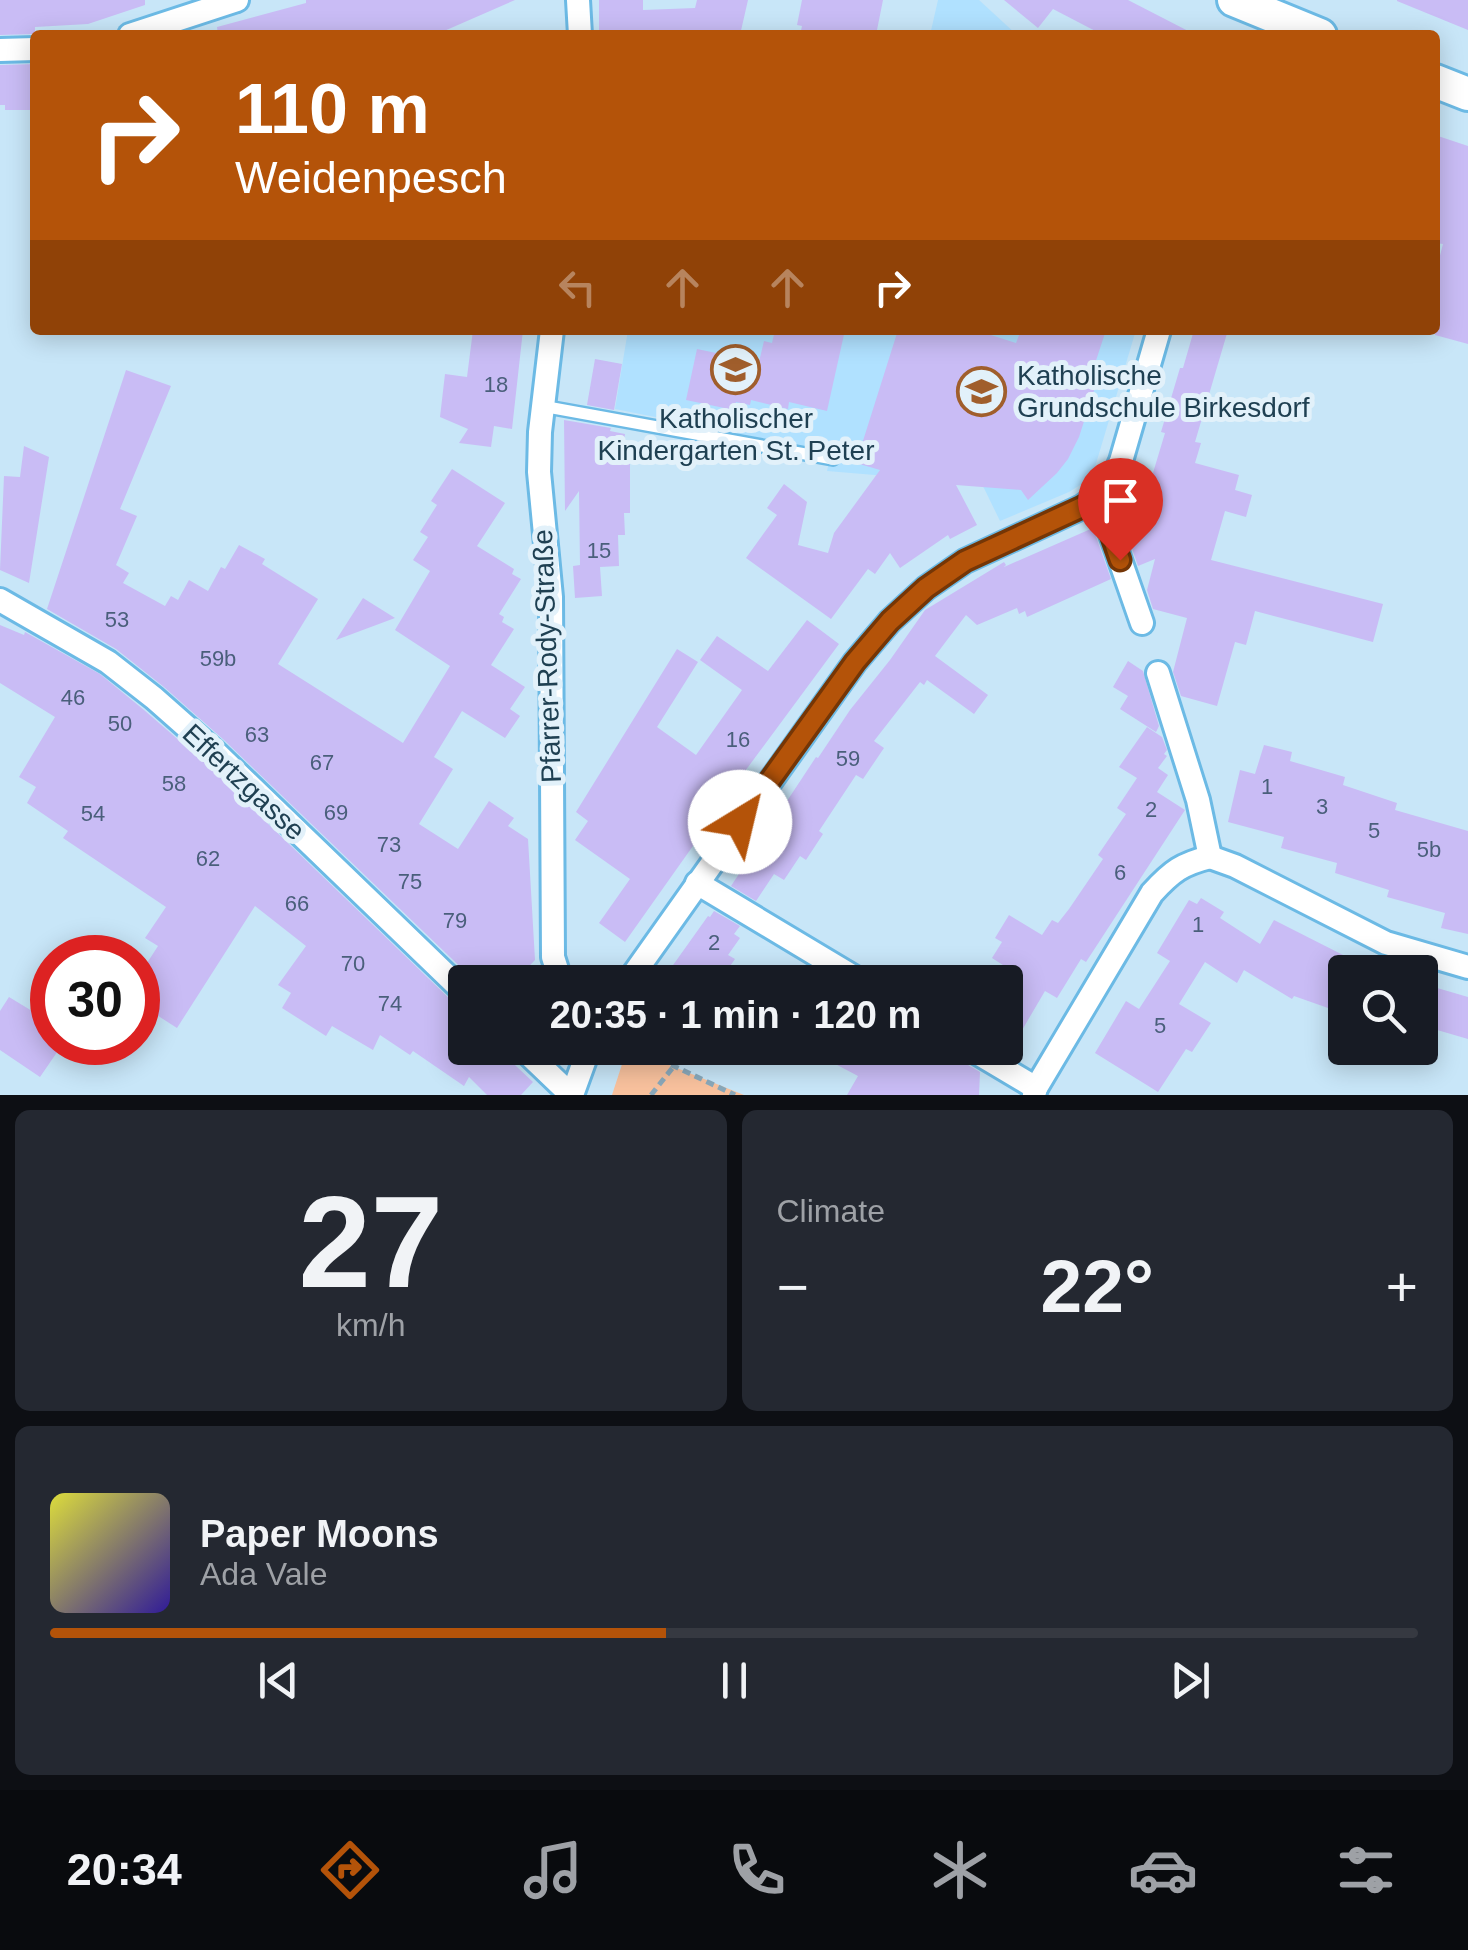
<!DOCTYPE html>
<meta charset="utf-8">
<style>
:root{--surface:#171b24;--page:#242831;--text:#f1f3f6;--muted:#9ea1a6;--line:#363941;--accent:#b45309}
body{margin:0;font-family:Helvetica,sans-serif;background:var(--page);color:var(--text);height:100vh;display:flex;flex-direction:column;font-size:38px;white-space:nowrap}
*{box-sizing:border-box;margin:0}
p{font-size:32px;color:var(--muted)}
.icon{flex:none;width:55px;height:55px;fill:none;stroke:currentColor;stroke-width:2;stroke-linecap:round;stroke-linejoin:round}
.map{position:relative;height:1095px;overflow:hidden}
.details{display:flex;flex-direction:column;gap:15px;padding:15px;background:#0d0f14;flex:1}
.details>*{flex:none}
.hud{position:absolute;left:30px;top:30px;width:1410px;height:305px;border-radius:10px;box-shadow:0 5px 25px #0003;background:#b45309;color:#fff;overflow:hidden}
.tools{position:absolute;left:1328px;top:955px;display:grid;gap:20px}
.tools a{display:grid;place-items:center;width:110px;height:110px;border-radius:10px;background:var(--surface);box-shadow:0 5px 25px #0003;font-size:50px}
.speed{position:absolute;left:30px;top:935px;display:flex;gap:20px;font-size:50px;font-weight:700;text-align:center}
.speed>*{display:grid;place-content:center;width:130px;height:130px;border-radius:50%;background:var(--surface);box-shadow:0 5px 25px #0003;line-height:1}
.speed .limit{border:15px solid #d22;background:#fff;color:#111}
.pin{position:absolute;display:grid;place-items:center;width:85px;height:85px;color:#fff;margin:-102px -42px;border-radius:50% 50% 50% 0;rotate:-45deg;box-shadow:0 0 10px #0007}
.pin .icon{rotate:45deg}
.me{position:absolute;width:110px;margin:-55px;rotate:36deg;stroke-linejoin:round;filter:drop-shadow(0 0 8px #0008)}
.turn{display:flex;align-items:center;gap:35px;height:210px;padding:0 40px;font-size:45px}
.turn .icon{width:130px;height:130px;stroke-width:2.5}
.turn b{display:block;font-size:70px;line-height:85px}
.lanes{display:flex;align-items:center;height:95px;padding:0 40px;background:#0003;justify-content:center;gap:50px;direction:ltr}
.lanes .off{opacity:.35}
.big{font-size:75px;font-weight:700;line-height:1.1}
.details .widget{flex:1;display:flex;flex-direction:column;justify-content:center;gap:15px;min-width:0;padding:0 35px;border-radius:15px;background:var(--page)}
.details .dial{align-items:center;gap:0}
.dial b{font-size:130px;line-height:1}
.song{display:flex;align-items:center;gap:30px}
.cover{width:120px;height:120px;border-radius:15px;background:linear-gradient(135deg,hsl(60 70% 55%),hsl(250 70% 35%))}
.played{height:10px;border-radius:5px;background:linear-gradient(90deg,var(--accent) 45%,var(--line) 45%)}
.keys{display:flex;justify-content:space-around;direction:ltr}
.heat{display:flex;justify-content:space-between;align-items:center;font-size:55px;direction:ltr}
.details .tiles{flex:1;display:grid;gap:15px;grid-template-columns:1fr 1fr}
.widget:last-child{grid-column:span 2}
.trip{position:absolute;left:448px;top:965px;width:575px;height:100px;border-radius:10px;background:var(--surface);box-shadow:0 5px 25px #0003;font-weight:700;line-height:100px;text-align:center}
.tabs{display:flex;height:160px;justify-content:space-around;align-items:center;background:#090b0e;color:var(--muted)}
.tabs .icon{width:70px;height:70px}
.tabs .active{color:var(--accent)}
.tabs b{font-size:45px;color:var(--text)}
.map>svg:first-child{display:block}
</style>
<div class="map">
<svg width="1468" height="1095" viewBox="0 0 1468 1095">
<rect width="100%" height="100%" fill="#c8e6f8"/>
<!-- built -->
<g fill="#b0e1ff">
<polygon points="938,0 979,0 1017,35 930,35"/>
<polygon points="628,330 1136,330 1095,467 1085,482 1069,492 1000,521 982,484 827,471 831,452 615,409"/>
</g>
<!-- green -->
<polygon fill="#f9c29e" points="626,1052 637,1052 744,1095 612,1095"/>
<!-- building -->
<g fill="#c9bcf5">
<polygon points="0,0 145,0 145,5 88,24 35,27 35,34 0,35"/>
<polygon points="306,0 515,0 435,35 218,35 217,27 306,3"/>
<polygon points="599,0 643,0 643,10 695,8 697,0 748,0 740,35 599,35"/>
<polygon points="802,0 883,0 876,35 800,35 802,26 797,25"/>
<polygon points="1004,0 1128,0 1196,35 1103,35 1053,9 1038,28"/>
<polygon points="1397,0 1468,0 1468,30 1397,1"/>
<polygon points="35,64 35,110 5,110 5,105 0,105 0,65"/>
<polygon points="1435,135 1468,146 1468,344 1435,335 1435,275 1443,244 1435,243"/>
<polygon points="473,330 523,330 512,429 494,426 491,447 459,443 468,429 440,417 445,374 467,377"/>
<polygon points="775,330 845,330 827,411 789,402 788,409 751,400 750,405 736,402 734,410 686,400 697,349 759,362 764,341 772,343"/>
<polygon points="898,330 975,330 1016,343 1021,330 1106,330 1089,382 1096,384 1079,437 1068,459 1057,473 1028,500 1021,490 956,485 977,525 950,539 948,535 900,568 890,553 875,574 868,569 831,619 746,558 777,515 767,508 784,484 807,502 798,545 828,553 834,533 880,470 856,463"/>
<polygon points="1194,330 1228,330 1195,442 1201,443 1195,463 1239,475 1235,490 1252,495 1246,517 1225,511 1211,560 1383,604 1373,642 1255,611 1246,645 1235,642 1217,706 1181,696 1173,672 1187,618 1153,609 1147,590 1155,559 1138,566 1131,546 1165,433 1161,432 1180,368 1183,368"/>
<polygon points="595,359 622,364 614,410 587,405"/>
<polygon points="126,370 171,386 120,509 137,516 116,565 129,573 123,583 165,606 171,596 178,600 189,580 208,591 221,567 225,569 239,545 265,559 262,564 318,599 278,664 403,743 450,666 395,630 430,571 413,560 428,537 420,532 437,505 431,501 452,469 505,503 477,546 514,569 512,574 521,579 499,614 504,617 502,622 514,629 491,665 525,687 510,709 520,716 505,738 462,711 434,757 453,769 419,824 458,849 489,801 514,818 508,826 528,839 535,960 514,982 476,982 224,740 164,687 116,649 47,609"/>
<polygon points="564,420 611,428 610,431 625,434 622,453 630,453 630,513 624,513 625,535 618,535 619,566 600,567 602,596 575,598 573,566 580,565 579,491 565,511"/>
<polygon points="24,446 49,457 29,583 0,570 4,476 20,477"/>
<polygon points="1093,528 1111,579 1027,617 1025,611 1019,614 1017,608 977,625 966,615 935,656 988,695 974,714 927,680 924,685 920,682 874,741 884,748 863,779 856,775 819,831 823,834 806,860 800,856 784,880 774,874 756,901 731,886 816,757 818,758 850,710 890,660 925,610 1004,562 1006,565 1004,567"/>
<polygon points="363,598 395,618 336,640"/>
<polygon points="807,620 839,644 734,786 731,783 696,832 700,836 625,942 599,923 630,879 575,840 588,821 576,812 677,649 698,662 657,727 696,755 742,690 700,660 717,636 768,671"/>
<polygon points="0,625 24,635 25,632 100,674 144,710 204,762 455,1004 465,1008 465,1048 497,1048 533,1082 521,1095 487,1095 469,1077 464,1086 413,1051 410,1055 380,1035 373,1050 332,1026 326,1036 282,1008 291,993 278,985 306,946 255,906 177,1028 138,1003 138,977 158,946 145,938 166,907 63,838 68,831 27,803 36,787 19,777 55,717 0,683"/>
<polygon points="1128,661 1143,671 1159,726 1156,732 1120,709 1128,696 1113,687"/>
<polygon points="1147,727 1162,737 1167,750 1164,754 1167,756 1158,768 1168,775 1157,792 1185,810 1086,962 1081,959 1057,998 1045,991 1008,1054 1005,1052 1006,967 992,958 1002,942 995,938 1009,915 1042,935 1052,920 1058,923 1069,909 1103,859 1098,855 1126,814 1117,808 1137,778 1119,767"/>
<polygon points="1264,745 1292,752 1290,761 1345,777 1343,785 1397,803 1395,810 1468,831 1468,934 1441,928 1445,913 1387,897 1389,890 1335,873 1337,863 1281,848 1284,837 1228,822 1240,770 1255,774"/>
<polygon points="1201,898 1224,912 1220,918 1260,944 1274,920 1345,956 1345,1014 1294,996 1292,999 1244,970 1237,983 1205,962 1179,1004 1211,1023 1192,1052 1186,1049 1158,1092 1095,1053 1126,1001 1139,1009 1170,961 1157,953 1189,900 1197,904"/>
<polygon points="714,911 740,926 734,934 740,938 728,955 735,959 719,982 661,982 708,916 710,917"/>
<polygon points="52,980 52,1042 64,1042 40,1077 0,1050 0,1011 9,997 32,1011"/>
<polygon points="1420,983 1468,997 1468,1039 1420,1025"/>
<polygon points="805,1048 872,1048 866,1058 968,1065 980,1072 979,1095 847,1095 858,1076"/>
</g>
<g fill="none" stroke-linecap="round" stroke-linejoin="round">
<defs>
<polyline id="lane" points="542,406 833,459"/>
<g id="street">
<polyline points="578,0 580,35"/>
<polyline points="130,35 237,0"/>
<polyline points="0,50 35,49"/>
<polyline points="552,330 540,432 539,472 551,597 553,957 561,982"/>
<polyline points="1098,497 1142,623"/>
<polyline points="0,600 108,662 154,698 214,751 465,993"/>
<polyline points="1158,673 1198,800 1210,857"/>
<polyline points="1210,857 1235,866 1386,943 1468,967"/>
<polyline points="697,883 862,982"/>
<polyline points="628,982 855,662 890,621 926,588 965,561 1082,507 1109,488 1121,461 1159,330"/>
<polyline points="522,1048 571,1095"/>
<polyline points="969,1048 1036,1088"/>
<polyline points="572,1095 589,1048"/>
<path d="M 1034,1095 L 1036,1088 L 1152,893 C 1172,871 1182,864 1210,857"/>
</g>
<g id="secondary">
<polyline points="1234,0 1320,35"/>
<polyline points="1435,81 1468,94"/>
</g>
</defs>
<!-- lane casing -->
<use href="#lane" stroke="#6cbae5" stroke-width="16"/>
<!-- street casing -->
<use href="#street" stroke="#6cbae5" stroke-width="28"/>
<!-- secondary casing -->
<use href="#secondary" stroke="#6cbae5" stroke-width="38"/>
<!-- path -->
<g stroke="#8aa9bb" stroke-width="5" stroke-dasharray="8 5" stroke-linecap="butt">
<polyline points="636,1048 735,1095"/>
<polyline points="651,1095 674,1066"/>
</g>
<!-- lane -->
<use href="#lane" stroke="#fff" stroke-width="11"/>
<!-- street -->
<use href="#street" stroke="#fff" stroke-width="22"/>
<!-- secondary -->
<use href="#secondary" stroke="#fff" stroke-width="32"/>
</g>
<g fill="none" stroke-linecap="round" stroke-linejoin="round">
<defs>
<polyline id="route" points="740,822 855,662 890,621 926,588 965,561 1082,507 1098,497 1120,560"/>
</defs>
<!-- route casing -->
<use href="#route" stroke="#753606" stroke-width="25"/>
<!-- route -->
<use href="#route" stroke="#b45309" stroke-width="18"/>
</g>
<!-- icons -->
<defs>
<symbol id="school-ring" viewBox="-11 -11 22 22"><circle r="9.5" fill="#e2f1fa" stroke="#a05e2c" stroke-width="1.5"/><path d="M0-5L7-2L0 1L-7-2ZM-4 1L0 2.5L4 1V4Q0 6-4 4Z" fill="#a05e2c"/></symbol>
</defs>
<g fill-rule="evenodd">
<use href="#school-ring" x="708" y="342" width="55" height="55"/>
<use href="#school-ring" x="954" y="364" width="55" height="55"/>
</g>
<g text-anchor="middle" dominant-baseline="central" stroke-width="10" stroke-linejoin="round" paint-order="stroke">
<!-- number labels -->
<g font-size="22" fill="#4a5f7b">
<text x="496" y="384">18</text>
<text x="599" y="550">15</text>
<text x="117" y="619">53</text>
<text x="218" y="658">59b</text>
<text x="73" y="697">46</text>
<text x="120" y="723">50</text>
<text x="257" y="734">63</text>
<text x="738" y="739">16</text>
<text x="848" y="758">59</text>
<text x="322" y="762">67</text>
<text x="174" y="783">58</text>
<text x="1267" y="786">1</text>
<text x="1322" y="806">3</text>
<text x="1151" y="809">2</text>
<text x="336" y="812">69</text>
<text x="93" y="813">54</text>
<text x="1374" y="830">5</text>
<text x="389" y="844">73</text>
<text x="1429" y="849">5b</text>
<text x="208" y="858">62</text>
<text x="1120" y="872">6</text>
<text x="410" y="881">75</text>
<text x="297" y="903">66</text>
<text x="455" y="920">79</text>
<text x="1198" y="924">1</text>
<text x="714" y="942">2</text>
<text x="353" y="963">70</text>
<text x="390" y="1003">74</text>
<text x="1160" y="1025">5</text>
</g>
<!-- poi labels -->
<g font-size="28" fill="#1f4052" stroke="#e2f1fa" text-anchor="start">
<text x="1017" y="375">Katholische<tspan x="1017" dy="32">Grundschule Birkesdorf</tspan></text>
<text x="736" y="418" text-anchor="middle">Katholischer<tspan x="736" dy="32">Kindergarten St. Peter</tspan></text>
</g>
<!-- street labels -->
<g font-size="28" fill="#1f4052" stroke="#e2f1fa">
<text transform="translate(547 656) rotate(-92)">Pfarrer-Rody-Straße</text>
<text transform="translate(244 782) rotate(43)">Effertzgasse</text>
</g>
</g>
</svg>
<div class="tools">
<a><svg class="icon" aria-label="search" viewBox="0 0 24 24"><circle cx="10" cy="10" r="6"/><path d="M15 15l6 6"/></svg></a>
</div>
<div class="speed"><div class="limit">30</div></div>
<div class="pin" style="left:1120px;top:560px;background:#d93025"><svg class="icon" aria-label="arrive" viewBox="0 0 24 24"><path d="M6 21V4h12l-3 4 3 4H6"/></svg></div>
<svg class="me" style="left:740px;top:822px" viewBox="-20 -20 40 40"><circle r="19" fill="#fff"/><path d="M0-13L10 11 0 6-10 11z" fill="#b45309"/></svg>
<div class="trip">20:35 · 1 min · 120 m</div>
<div class="hud">
<div class="turn"><svg class="icon" aria-label="right" viewBox="0 0 24 24"><path d="M7 20v-9h11M14 6l5 5-5 5"/></svg><div><b>110 m</b>Weidenpesch</div></div>
<div class="lanes"><svg class="icon off" aria-label="left" viewBox="0 0 24 24"><path d="M17 20v-9H6M10 6l-5 5 5 5"/></svg><svg class="icon off" aria-label="ahead" viewBox="0 0 24 24"><path d="M12 20V5M6 11l6-6 6 6"/></svg><svg class="icon off" aria-label="ahead" viewBox="0 0 24 24"><path d="M12 20V5M6 11l6-6 6 6"/></svg><svg class="icon" aria-label="right" viewBox="0 0 24 24"><path d="M7 20v-9h11M14 6l5 5-5 5"/></svg></div>
</div>
</div>
<section class="details">
<div class="tiles">
<div class="widget dial"><b>27</b><p>km/h</p></div>
<div class="widget"><p>Climate</p>
<div class="heat"><a>−</a><b class="big">22°</b><a>+</a></div>
</div>
<div class="widget">
<div class="song"><i class="cover"></i><div><b>Paper Moons</b><p>Ada Vale</p></div></div>
<div class="played"></div>
<div class="keys"><svg class="icon" aria-label="previous" viewBox="0 0 24 24"><path d="M18 5L8 12l10 7zM5 5v14"/></svg><svg class="icon" aria-label="pause" viewBox="0 0 24 24"><path d="M8 5v14M16 5v14"/></svg><svg class="icon" aria-label="next" viewBox="0 0 24 24"><path d="M6 5l10 7-10 7zM19 5v14"/></svg></div>
</div>
</div>
</section>
<nav class="tabs">
<b>20:34</b>
<svg class="icon active" aria-label="directions" viewBox="0 0 24 24"><path d="M12 3l9 9-9 9-9-9zM9 14v-3h6M13 9l2 2-2 2"/></svg>
<svg class="icon" aria-label="music" viewBox="0 0 24 24"><path d="M9 18V5l10-2v13"/><circle cx="6" cy="18" r="3"/><circle cx="16" cy="16" r="3"/></svg>
<svg class="icon" aria-label="phone" viewBox="0 0 24 24"><path d="M5 4h4l2 5-3 2q2 4 5 5l2-3 5 2v4C11 20 4 13 5 4z"/></svg>
<svg class="icon" aria-label="climate" viewBox="0 0 24 24"><path d="M12 3v18M4 7l16 10M4 17L20 7"/></svg>
<svg class="icon" aria-label="car" viewBox="0 0 24 24"><path d="M5 17H2v-5l4-1 3-4h7l3 4 3 1v5h-3M9 17h6M6 11h13"/><circle cx="7" cy="17" r="2"/><circle cx="17" cy="17" r="2"/></svg>
<svg class="icon" aria-label="filters" viewBox="0 0 24 24"><path d="M4 7h16M4 17h16"/><circle cx="9" cy="7" r="2"/><circle cx="15" cy="17" r="2"/></svg>
</nav>
